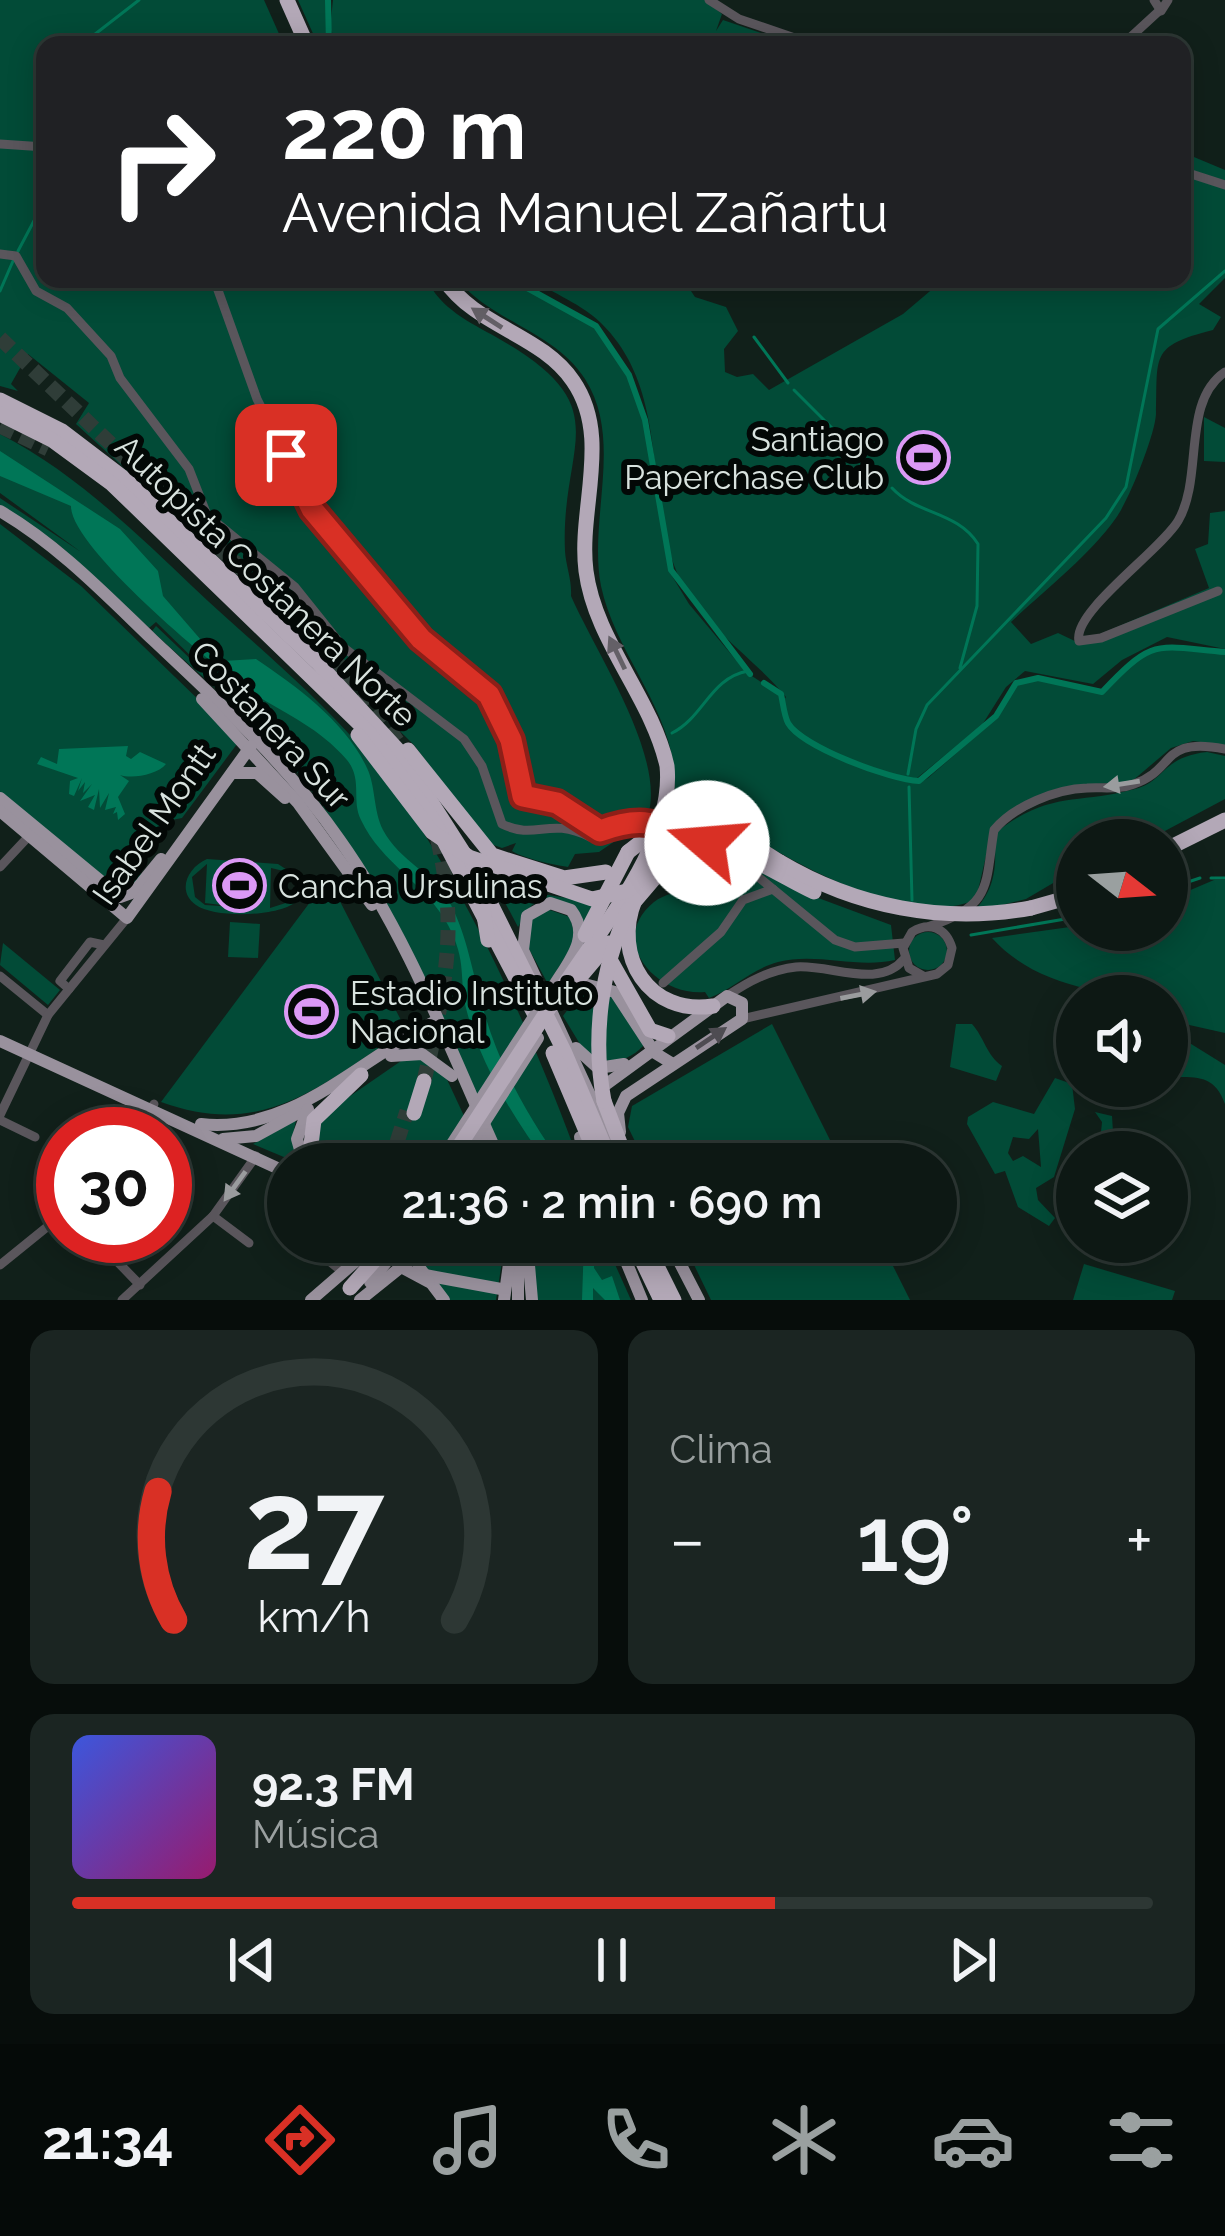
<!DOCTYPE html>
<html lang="es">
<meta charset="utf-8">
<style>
:root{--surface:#0d1814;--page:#1b2522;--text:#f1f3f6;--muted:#9aa0a0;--line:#2d3734;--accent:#d93025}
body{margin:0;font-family:Raleway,sans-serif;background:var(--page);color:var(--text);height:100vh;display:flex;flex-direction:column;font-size:45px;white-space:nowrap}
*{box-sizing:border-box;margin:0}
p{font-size:39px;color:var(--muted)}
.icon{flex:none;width:66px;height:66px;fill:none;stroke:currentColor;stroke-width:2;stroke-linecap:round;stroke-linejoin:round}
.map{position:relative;height:1300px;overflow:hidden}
.side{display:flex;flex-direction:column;gap:30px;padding:30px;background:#070d0b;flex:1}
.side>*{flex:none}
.banner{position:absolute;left:36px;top:36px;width:1155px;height:252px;border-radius:24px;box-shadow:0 6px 30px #0003,0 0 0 3px var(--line);background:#202124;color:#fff;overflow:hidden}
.needle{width:78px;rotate:107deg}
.fabs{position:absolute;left:1056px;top:819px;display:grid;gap:24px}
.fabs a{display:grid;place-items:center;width:132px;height:132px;border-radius:50%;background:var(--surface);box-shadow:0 6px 30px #0003,0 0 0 3px var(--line);font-size:60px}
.speed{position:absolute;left:36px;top:1107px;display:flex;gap:24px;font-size:60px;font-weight:700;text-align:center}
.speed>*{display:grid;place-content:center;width:156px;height:156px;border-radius:50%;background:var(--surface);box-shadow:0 6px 30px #0003,0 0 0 3px var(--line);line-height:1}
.speed .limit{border:18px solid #d22;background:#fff;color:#111}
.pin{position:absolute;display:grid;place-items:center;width:102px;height:102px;color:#fff;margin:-51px;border-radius:24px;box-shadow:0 6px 18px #0006}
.me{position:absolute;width:132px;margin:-66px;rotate:288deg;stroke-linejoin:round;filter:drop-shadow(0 0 9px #0008)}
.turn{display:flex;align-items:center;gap:42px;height:252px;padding:0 48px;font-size:54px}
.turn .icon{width:156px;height:156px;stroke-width:2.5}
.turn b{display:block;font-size:84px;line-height:102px}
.big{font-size:90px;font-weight:600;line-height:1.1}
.side .tile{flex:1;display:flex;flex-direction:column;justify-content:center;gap:18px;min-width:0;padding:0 42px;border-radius:24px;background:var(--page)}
.side .dial{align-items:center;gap:0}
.dial svg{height:312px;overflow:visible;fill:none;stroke:var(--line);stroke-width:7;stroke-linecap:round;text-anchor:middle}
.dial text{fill:var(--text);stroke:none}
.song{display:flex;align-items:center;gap:36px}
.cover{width:144px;height:144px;border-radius:18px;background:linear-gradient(135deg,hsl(230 70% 55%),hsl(320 70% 35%))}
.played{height:12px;border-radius:6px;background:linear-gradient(90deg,var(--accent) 65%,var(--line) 65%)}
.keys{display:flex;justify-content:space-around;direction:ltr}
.heat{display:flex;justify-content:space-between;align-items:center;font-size:66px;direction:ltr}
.side .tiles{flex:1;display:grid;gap:30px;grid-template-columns:1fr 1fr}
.tile:last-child{grid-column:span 2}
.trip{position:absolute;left:267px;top:1143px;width:690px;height:120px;border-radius:60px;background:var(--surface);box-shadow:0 6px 30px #0003,0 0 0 3px var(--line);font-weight:600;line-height:120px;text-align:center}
.tabs{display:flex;height:192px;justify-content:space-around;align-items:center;background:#050a08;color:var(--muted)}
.tabs .icon{width:84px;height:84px}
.tabs .selected{color:var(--accent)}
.tabs b{font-size:54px;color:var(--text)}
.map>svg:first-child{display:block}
</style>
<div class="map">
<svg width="1225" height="1300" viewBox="0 0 1225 1300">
<rect width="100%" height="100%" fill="#11201a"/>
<!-- green -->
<g fill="#024b37" fill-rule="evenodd">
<path d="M 0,0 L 264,0 L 284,45 L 45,45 L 45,279 L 427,279 C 439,308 471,323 496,337 C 622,408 560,441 565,551 C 566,567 572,579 571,596 C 596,653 663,752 649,812 L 670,816 C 694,729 618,666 601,586 C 588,519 624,440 585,379 C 554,331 492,322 457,279 L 507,279 L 595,328 L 627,376 L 643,420 L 669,571 L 689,604 L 746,672 L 779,694 L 782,703 L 786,697 C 750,653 694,622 674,565 C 645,484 668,389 601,323 C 583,305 553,293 531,279 L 683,279 L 695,297 L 726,307 L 738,331 L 724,349 L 725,372 L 737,377 L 753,374 L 769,390 L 903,314 L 936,286 L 935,279 L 1182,279 L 1182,152 L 1225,170 L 1225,278 L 1199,304 L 1221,317 L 1213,330 C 1149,346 1158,356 1156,414 C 1155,435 1129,500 1116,518 C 1088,557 1047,588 1011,622 L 1031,644 L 1058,633 L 1079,643 L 1209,588 L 1195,549 L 1208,544 L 1210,513 L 1225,511 L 1225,649 L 1167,637 L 1122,660 L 1093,684 L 1025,671 L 1006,687 L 982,725 L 917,778 L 920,783 L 928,778 L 998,717 L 1017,685 L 1038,680 L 1102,694 C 1155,639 1155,648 1225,654 L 1225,745 L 1193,741 L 1171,748 L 1131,782 L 1078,785 L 993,826 L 976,899 C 914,931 785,861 734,823 L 725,848 L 794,889 L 891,925 L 895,960 C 856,969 817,952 778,962 C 752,969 733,989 709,998 L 705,992 C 657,997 606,941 654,902 C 664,894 677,893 689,887 C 703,881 715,869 727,861 L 696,842 L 637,826 L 599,852 L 575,854 L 568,867 C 555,865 525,859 512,851 L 516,843 L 502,848 L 488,843 L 414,745 L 249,582 L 76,424 L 89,403 L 28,354 L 11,384 L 18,391 L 0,386 Z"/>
<polygon points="298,0 326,0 327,45 315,38"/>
<polygon points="333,0 705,0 722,14 716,31 723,20 796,45 710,45 712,38 708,45 338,45 330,28"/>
<polygon points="1204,417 1225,428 1225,462 1204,461"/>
<path d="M 0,434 C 74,472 133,530 193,587 C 248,639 309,688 359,745 C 450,848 533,1034 580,1164 L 505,1164 C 446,1033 395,900 307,785 C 264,727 204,679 152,631 L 156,626 L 329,791 L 156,622 L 149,628 L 58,544 L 0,505 L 0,498 L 81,552 L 0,493 Z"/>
<polygon points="0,524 81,586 236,736 237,744 182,818 167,821 139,864 142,878 133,891 120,893 0,796"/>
<path d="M 1207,752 L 1225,756 L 1225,799 L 1148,840 L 1077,840 L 1077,869 L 1026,899 L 973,912 C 996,889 997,865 994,834 C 1049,790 1076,805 1135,789 C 1165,782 1161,757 1207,752 Z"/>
<path d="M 207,859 L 278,864 L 298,877 L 299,899 C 285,917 215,919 196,905 C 176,891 188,867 207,859 ZM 207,864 L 205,903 L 237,907 L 205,905 L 195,897 L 192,877 ZM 271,868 L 288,872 L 296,885 L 292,901 L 270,908 Z"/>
<path d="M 328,878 L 406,1030 C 322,1084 265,1140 161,1102 Z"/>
<path d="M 1214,880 L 1225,880 L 1225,1033 L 1167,1020 L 1167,996 C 1106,996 1035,986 992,938 L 1077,926 L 1167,930 L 1167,900 Z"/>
<polygon points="517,890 598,903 584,933 581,919 545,900 532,905 518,927 500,893"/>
<polygon points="544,908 570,917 576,940 548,984 529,949 528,923"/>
<polygon points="230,922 260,924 258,958 228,957"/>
<circle cx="928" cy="951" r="19"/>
<polygon points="3,943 60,990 48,1005 0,965"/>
<path d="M 582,990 L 612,994 L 644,1045 C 627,1063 613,1062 589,1059 L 563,1016 Z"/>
<polygon points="772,1024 842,1164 646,1164 628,1127 632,1106"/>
<path d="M 956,1024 L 972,1024 C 984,1037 987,1056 1002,1066 L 996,1081 L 950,1067 Z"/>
<path d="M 1167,1029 L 1225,1065 L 1225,1104 C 1215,1076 1199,1077 1174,1077 L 1167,1057 L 1177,1054 L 1177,1046 L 1167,1041 Z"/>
<polygon points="417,1058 444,1073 464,1116 433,1164 309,1164 304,1156 327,1112 401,1061"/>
<path d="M 1055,1078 L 1072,1084 L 1075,1109 L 1054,1177 L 1036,1188 L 1038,1200 L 1055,1218 L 1049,1226 L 1018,1207 L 1005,1171 L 995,1174 L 967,1124 L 968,1117 L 993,1102 L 1034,1114 ZM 1038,1129 L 1041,1167 L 1023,1156 L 1013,1161 L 1008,1153 L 1013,1137 L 1029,1139 Z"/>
<polygon points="1095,1112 1112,1116 1113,1132 1121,1142 1155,1142 1146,1152 1099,1152 1102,1122"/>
<polygon points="296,1120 292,1140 298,1163 253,1144"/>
<polygon points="419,1242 505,1242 496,1300 450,1300 425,1270"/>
<polygon points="530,1242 605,1242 631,1300 536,1300"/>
<polygon points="683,1242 881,1242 910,1300 711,1300"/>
<polygon points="1084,1264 1175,1291 1172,1300 1073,1300"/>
</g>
<!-- water -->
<g fill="#007657">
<path d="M 0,451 L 120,529 L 158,571 L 163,596 L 214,655 L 223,661 L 256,659 C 296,686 346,722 367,768 C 376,787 373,810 383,830 C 400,862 434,873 450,903 C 468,938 472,972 483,1008 C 498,1064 528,1117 562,1164 L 548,1164 C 515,1121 481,1065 467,1012 C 458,977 468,963 448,925 C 426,884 381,863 361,820 C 351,800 363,780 347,760 C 316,724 281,713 244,687 C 208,661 70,546 71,506 L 0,476 Z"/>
<path d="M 128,746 L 126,756 L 131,759 L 140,752 L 166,764 C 157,775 132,779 120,775 L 129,781 L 118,797 L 125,814 L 118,820 L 117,812 L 113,814 L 116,807 L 105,810 L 109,793 L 100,808 L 99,789 L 94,810 L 88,807 L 95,795 L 80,801 L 92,784 L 83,793 L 85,782 L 78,791 L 82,778 L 74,796 L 69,794 L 70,781 L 78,778 L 37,764 L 41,757 L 57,764 L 59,749 Z"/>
<polygon points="584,1242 595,1242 594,1268 602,1280 612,1276 620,1300 605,1300 593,1288 593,1300 582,1300"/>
</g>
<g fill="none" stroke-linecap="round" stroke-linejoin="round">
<!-- stream -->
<g stroke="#007657" stroke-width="3">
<polyline points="81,45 139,0"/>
<polyline points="18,251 45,200"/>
<polyline points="0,291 13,261"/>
<polyline points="754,337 788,383"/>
<polyline points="794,390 885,481"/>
<path d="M 892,488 C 917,515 957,511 978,544 L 977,606 L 960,668"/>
<path d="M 672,733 C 704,717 710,678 748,671"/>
<polyline points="908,774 916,729 927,705 1106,518 1126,487 1158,329 1225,271"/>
<polyline points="909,787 912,900"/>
<polyline points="1211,878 1225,878"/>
<polyline points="1167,889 1200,878"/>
<polyline points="971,935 1077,917"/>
</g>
<!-- canal -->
<g stroke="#007657" stroke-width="6">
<polyline points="328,0 329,45"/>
<polyline points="511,279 596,326 629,375 645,420 671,570 750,674"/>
<path d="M 764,683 L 781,694 C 783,703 784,715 788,723 C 802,747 891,780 919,781 L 996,716 L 1016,683 L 1038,678 L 1102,692 C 1154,637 1155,646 1225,652"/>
</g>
<!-- highway-tunnel -->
<g stroke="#2f3d38" stroke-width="15" stroke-dasharray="15 8" stroke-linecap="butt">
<polyline points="0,338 315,639 364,692 404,751"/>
<polyline points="0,426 48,449"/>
<path d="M 424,1081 C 445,989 460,924 435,829"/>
<polyline points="390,1164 407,1111"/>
<polyline points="344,1269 362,1242"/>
</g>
<!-- minor -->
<g stroke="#5a565c" stroke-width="9">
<polyline points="709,0 739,19 815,45"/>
<polyline points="1154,0 1161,11 1168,0"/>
<polyline points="1122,45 1159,11"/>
<polyline points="0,144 45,147"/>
<polyline points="1182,171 1225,185"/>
<path d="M 0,254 L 16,256 L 36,291 L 67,308 L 111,356 L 120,378 L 189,469 L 207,515 L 295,587 L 343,647 L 464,739 L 482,766 L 502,824 C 537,841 548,816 590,837 L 600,831"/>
<polyline points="214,279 257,399 312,509 421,639 489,695 511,740 523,796 557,803 600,831 620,821 639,821"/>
<path d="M 1218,591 L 1101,638 L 1079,641 C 1072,612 1160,551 1178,521 C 1204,477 1181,402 1225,372"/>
<polyline points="740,862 835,940 855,947 904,943"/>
<polyline points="0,867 29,836"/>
<path d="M 930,926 C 993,906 985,884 994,830 C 1014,806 1056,789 1087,788 C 1103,787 1119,790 1134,784 C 1176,770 1160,736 1225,749"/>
<polyline points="0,976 48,1015"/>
<polyline points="663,983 721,932 743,900 773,889"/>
<polyline points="69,989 60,981 90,942 104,945"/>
<path d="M 727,996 C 749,981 770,970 796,967 C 830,964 879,990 904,959"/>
<path d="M 742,1019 L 937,974 L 948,965 L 952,948 C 946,928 930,921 912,932 L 903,948 L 909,968 L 923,976"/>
<polyline points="0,1115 48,1015 127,918"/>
<polyline points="0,1120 35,1137"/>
<polyline points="136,1134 154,1104"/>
<polyline points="288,1188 276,1211 288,1227"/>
<polyline points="213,1216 249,1243"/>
<polyline points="306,1242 339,1269"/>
<polyline points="109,1253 140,1285"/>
<polyline points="0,1265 63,1214"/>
<polyline points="122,1300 213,1216 256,1156"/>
</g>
<!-- major -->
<g stroke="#99919d" stroke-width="12">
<path d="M 0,511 C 58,545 104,593 153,640 C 219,702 287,764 339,839 C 409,937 452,1055 502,1164"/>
<polyline points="202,699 298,803 372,905"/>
<polyline points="232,773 257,773 285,798"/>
<polyline points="0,798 120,897 134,892 161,859"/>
<polyline points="0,811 127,918 251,746"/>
<path d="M 553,987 C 568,962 592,937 571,910 L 550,903 L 527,916 L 523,950 L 614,1147"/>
<polyline points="563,999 588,985 615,992 655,1053 673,1064"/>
<polyline points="0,1041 288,1173"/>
<polyline points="576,1048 598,1068 624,1064"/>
<polyline points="391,1056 422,1054 452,1076"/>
<polyline points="604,1086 727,996 742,1003 742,1019 626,1096 618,1113 620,1132"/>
<path d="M 201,1124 C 293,1134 359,1059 436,1021"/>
<polyline points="474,1125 492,1164"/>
<polyline points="580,1137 586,1164"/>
<polyline points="223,1139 256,1136 298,1113"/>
<polyline points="304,1164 297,1139 308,1109"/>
<polyline points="438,1164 448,1150"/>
<polyline points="414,1242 419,1267 444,1300"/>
<polyline points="527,1242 532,1300"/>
<polyline points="618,1242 642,1300"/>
<polyline points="669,1242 699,1300"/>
<polyline points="518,1261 518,1300"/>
<polyline points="425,1275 501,1289"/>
<polyline points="370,1282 403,1242"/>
<polyline points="311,1300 378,1242"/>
<polyline points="360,1300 401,1267 429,1282"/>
<polyline points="504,1300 512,1242"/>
</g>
<!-- highway -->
<g stroke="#b3a8b7" stroke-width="15">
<polyline points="287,0 307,45"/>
<path d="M 444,279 C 476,327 541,334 573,381 C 612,437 578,509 586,571 C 595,641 652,698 667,766 C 675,844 599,930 559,993"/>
<polyline points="0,400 62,431 125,479 317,662 398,750 472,866 564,1051 612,1164"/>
<polyline points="0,414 52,440 112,484 369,733 432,818 535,1015"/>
<polyline points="408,750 492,855 564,878 606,872"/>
<polyline points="684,822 728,829 780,862"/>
<polyline points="1167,849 1225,820"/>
<path d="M 660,862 C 713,825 765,869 814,892"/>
<path d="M 635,900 C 612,956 649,1016 713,1006"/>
<polyline points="630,907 665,866"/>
<polyline points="1031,908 1077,895"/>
<polyline points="585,935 628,852"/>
<polyline points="608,956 650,1030 668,1036"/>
<polyline points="553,1053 600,1164"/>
<polyline points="604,1101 628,1164"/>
<polyline points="414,1113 424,1081"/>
<polyline points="310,1153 314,1120 361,1075"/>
<polyline points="633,1242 661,1300"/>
<polyline points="645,1242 674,1300"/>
<polyline points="350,1288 391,1242"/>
</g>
<!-- minor-bridge -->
<polyline stroke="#5a565c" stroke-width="9" points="639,821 707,843 740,862"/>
<!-- major-bridge -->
<g stroke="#99919d" stroke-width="12">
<polyline points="448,1150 553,987"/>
<polyline points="461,1159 538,1038"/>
</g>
<!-- highway-bridge -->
<g stroke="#b3a8b7" stroke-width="15">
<polyline points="358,735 432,832 469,857 592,899 627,891 660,862"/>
<polyline points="628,852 655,831 684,822"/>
<path d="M 780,862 C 856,907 943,924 1031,908"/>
<polyline points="488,940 482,903 495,887 510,884"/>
<polyline points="576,982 609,943"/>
<path d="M 604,1101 C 592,1037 601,969 628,910"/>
<polyline points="454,1154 559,993"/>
</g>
</g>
<!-- one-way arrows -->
<defs><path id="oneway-solid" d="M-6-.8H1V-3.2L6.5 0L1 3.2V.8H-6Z" transform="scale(3)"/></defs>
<g fill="#646067">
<use href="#oneway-solid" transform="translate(487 318) rotate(-147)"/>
<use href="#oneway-solid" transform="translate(617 653) rotate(-116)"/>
</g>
<g fill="#9a9c9e">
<use href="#oneway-solid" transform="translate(1122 784) rotate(171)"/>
<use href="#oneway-solid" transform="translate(858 995) rotate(-11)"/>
<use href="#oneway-solid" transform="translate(235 1186) rotate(126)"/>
</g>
<use fill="#4e4c52" href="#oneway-solid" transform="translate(711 1038) rotate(-34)"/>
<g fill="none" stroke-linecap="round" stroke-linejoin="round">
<defs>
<path id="route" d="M 286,455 L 312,509 L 421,639 L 489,695 L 511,740 L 523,796 L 557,803 L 600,831 C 649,813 659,827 707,843"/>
</defs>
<!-- route casing -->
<use href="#route" stroke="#8d1f18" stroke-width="30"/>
<!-- route -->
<use href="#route" stroke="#d93025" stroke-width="21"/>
</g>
<!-- icons -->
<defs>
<symbol id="stadium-ring" viewBox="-11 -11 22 22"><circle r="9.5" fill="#030806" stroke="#db99f5" stroke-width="1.5"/><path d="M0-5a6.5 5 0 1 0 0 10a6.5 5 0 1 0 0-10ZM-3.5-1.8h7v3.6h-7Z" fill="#db99f5"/></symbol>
</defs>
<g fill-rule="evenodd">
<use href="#stadium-ring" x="894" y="428" width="59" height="59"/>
<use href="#stadium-ring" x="210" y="856" width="59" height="59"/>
<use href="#stadium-ring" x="282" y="982" width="59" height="59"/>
</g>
<g text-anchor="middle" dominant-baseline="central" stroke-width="12" stroke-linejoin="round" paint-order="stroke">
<!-- poi labels -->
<g font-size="33" fill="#d9e3df" stroke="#030806" text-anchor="start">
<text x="884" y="439" text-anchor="end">Santiago<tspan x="884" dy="38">Paperchase Club</tspan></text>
<text x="278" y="886">Cancha Ursulinas</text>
<text x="350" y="993">Estadio Instituto<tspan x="350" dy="38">Nacional</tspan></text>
</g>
<!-- street labels -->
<g font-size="33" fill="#d9e3df" stroke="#030806">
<text transform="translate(266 581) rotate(44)">Autopista Costanera Norte</text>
<text transform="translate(271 725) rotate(47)">Costanera Sur</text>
<text transform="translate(154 824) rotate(-55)">Isabel Montt</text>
</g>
</g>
</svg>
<div class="fabs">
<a><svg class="needle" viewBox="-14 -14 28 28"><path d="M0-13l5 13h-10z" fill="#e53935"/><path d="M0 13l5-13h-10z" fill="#9aa0a0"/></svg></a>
<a><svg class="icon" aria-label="sound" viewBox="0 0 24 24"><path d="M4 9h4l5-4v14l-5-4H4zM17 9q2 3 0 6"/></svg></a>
<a><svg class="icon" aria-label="layers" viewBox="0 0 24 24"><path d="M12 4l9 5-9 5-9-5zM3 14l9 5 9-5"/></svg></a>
</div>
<div class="speed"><div class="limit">30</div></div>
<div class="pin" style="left:286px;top:455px;background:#d93025"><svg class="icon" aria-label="arrive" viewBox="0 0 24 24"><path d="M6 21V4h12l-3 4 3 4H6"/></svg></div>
<svg class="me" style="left:707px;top:843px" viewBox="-20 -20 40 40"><circle r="19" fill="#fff"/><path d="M0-13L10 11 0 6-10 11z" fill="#d93025"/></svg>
<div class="trip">21:36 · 2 min · 690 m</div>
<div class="banner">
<div class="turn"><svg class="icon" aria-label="right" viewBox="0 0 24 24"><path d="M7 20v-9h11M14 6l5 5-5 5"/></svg><div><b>220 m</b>Avenida Manuel Zañartu</div></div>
</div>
</div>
<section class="side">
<div class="tiles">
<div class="tile dial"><svg viewBox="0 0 100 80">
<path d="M14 69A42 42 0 1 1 86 69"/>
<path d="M14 69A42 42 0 0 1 10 36" stroke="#d93025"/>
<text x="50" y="56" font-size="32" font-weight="700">27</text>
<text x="50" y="72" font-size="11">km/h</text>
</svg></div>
<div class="tile"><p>Clima</p>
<div class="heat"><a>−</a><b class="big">19°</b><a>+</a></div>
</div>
<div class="tile">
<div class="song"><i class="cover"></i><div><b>92.3 FM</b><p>Música</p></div></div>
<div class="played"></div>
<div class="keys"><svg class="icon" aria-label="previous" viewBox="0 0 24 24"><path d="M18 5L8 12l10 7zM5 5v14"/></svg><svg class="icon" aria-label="pause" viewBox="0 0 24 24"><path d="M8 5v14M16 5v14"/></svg><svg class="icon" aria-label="next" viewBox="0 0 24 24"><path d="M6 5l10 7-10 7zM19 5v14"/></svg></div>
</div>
</div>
</section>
<nav class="tabs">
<b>21:34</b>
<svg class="icon selected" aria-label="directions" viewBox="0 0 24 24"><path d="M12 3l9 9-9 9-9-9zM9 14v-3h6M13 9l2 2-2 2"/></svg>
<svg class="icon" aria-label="music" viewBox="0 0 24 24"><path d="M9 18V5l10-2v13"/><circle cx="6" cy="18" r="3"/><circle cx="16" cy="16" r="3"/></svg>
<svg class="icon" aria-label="phone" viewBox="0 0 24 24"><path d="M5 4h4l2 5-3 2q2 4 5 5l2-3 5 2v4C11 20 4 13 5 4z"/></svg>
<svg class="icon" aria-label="climate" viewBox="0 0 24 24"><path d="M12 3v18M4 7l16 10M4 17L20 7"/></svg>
<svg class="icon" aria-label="car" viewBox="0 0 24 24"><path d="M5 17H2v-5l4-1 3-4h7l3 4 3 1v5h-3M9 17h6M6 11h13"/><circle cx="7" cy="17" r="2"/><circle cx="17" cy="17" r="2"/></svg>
<svg class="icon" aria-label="filters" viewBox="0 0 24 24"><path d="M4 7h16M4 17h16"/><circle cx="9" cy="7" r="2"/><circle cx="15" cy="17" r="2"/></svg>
</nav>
